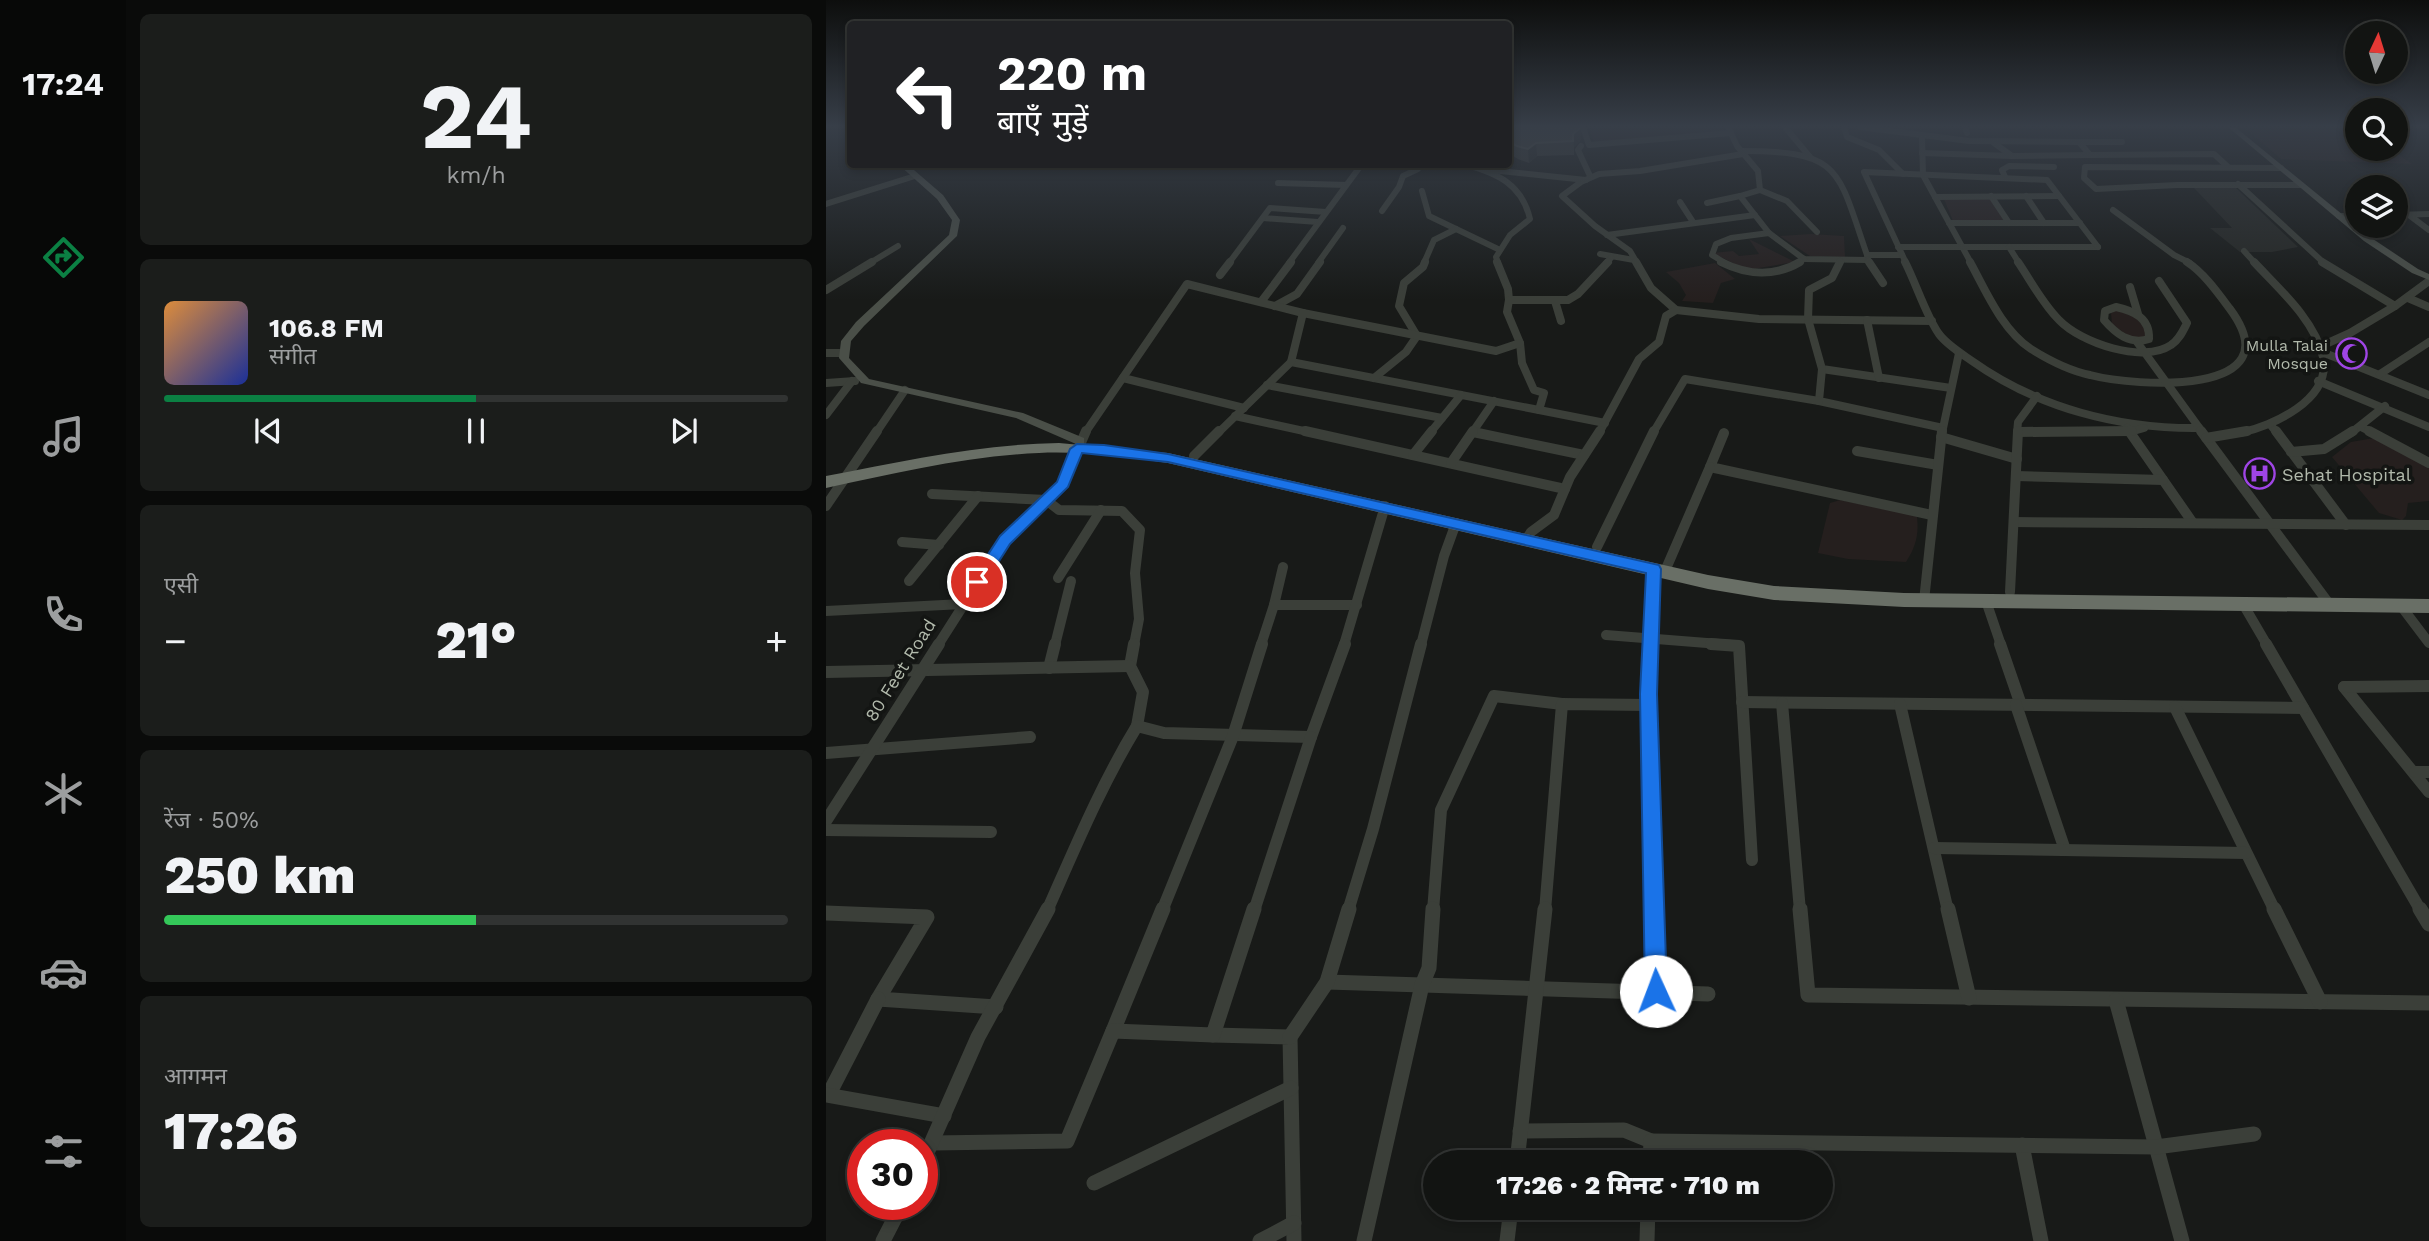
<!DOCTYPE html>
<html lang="hi">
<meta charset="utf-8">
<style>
:root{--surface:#121412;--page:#1b1d1b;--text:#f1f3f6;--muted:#9c9e9f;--line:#313332;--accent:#0b8043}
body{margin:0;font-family:"Work Sans","Noto Sans Devanagari",sans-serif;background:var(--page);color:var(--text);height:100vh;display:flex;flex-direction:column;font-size:26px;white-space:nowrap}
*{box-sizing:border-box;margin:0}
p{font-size:23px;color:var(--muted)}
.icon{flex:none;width:38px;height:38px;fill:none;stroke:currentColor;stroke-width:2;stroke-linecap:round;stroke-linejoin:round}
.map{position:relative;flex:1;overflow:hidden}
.panel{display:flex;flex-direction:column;gap:14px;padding:14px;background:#0a0b0a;width:700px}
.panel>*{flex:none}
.top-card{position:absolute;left:21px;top:21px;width:665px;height:147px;border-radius:7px;box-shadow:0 4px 10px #0003,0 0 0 2px var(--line);background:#202124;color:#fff;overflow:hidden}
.needle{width:46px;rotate:4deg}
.fabs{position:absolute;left:1519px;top:21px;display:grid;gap:14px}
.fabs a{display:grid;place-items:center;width:63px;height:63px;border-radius:50%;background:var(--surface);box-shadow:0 4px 10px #0003,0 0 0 2px var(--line);font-size:35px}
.speed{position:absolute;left:21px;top:1129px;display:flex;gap:14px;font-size:35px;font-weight:700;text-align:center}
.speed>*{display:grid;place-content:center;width:91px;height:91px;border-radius:50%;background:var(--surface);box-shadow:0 4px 10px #0003,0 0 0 2px var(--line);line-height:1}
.speed .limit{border:10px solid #d22;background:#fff;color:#111}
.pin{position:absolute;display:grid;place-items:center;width:60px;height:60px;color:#fff;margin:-30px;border:4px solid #fff;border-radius:50%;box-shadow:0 2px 7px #0007}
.me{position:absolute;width:77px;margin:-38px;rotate:358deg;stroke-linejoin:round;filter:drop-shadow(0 0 5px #0008)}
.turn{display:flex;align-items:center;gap:24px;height:147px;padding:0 35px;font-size:32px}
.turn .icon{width:91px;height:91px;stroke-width:2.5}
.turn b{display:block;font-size:49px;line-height:60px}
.big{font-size:52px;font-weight:800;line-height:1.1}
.panel .widget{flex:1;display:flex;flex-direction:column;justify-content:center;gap:10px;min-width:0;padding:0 24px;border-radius:10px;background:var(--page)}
.panel .dial{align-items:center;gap:0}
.dial b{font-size:91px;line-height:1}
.song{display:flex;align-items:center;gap:21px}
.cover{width:84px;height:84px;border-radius:10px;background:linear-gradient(135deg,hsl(30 70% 55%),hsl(230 70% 35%))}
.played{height:7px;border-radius:4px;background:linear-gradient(90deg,var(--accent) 50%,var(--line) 50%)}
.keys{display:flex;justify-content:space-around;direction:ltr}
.heat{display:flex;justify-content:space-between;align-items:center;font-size:38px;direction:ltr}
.charge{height:10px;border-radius:5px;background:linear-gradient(90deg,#34c759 50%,var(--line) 0)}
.trip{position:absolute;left:597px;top:1150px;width:410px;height:70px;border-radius:35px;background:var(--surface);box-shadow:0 4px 10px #0003,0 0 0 2px var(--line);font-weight:800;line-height:70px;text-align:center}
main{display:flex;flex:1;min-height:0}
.tab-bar{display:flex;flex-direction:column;width:126px;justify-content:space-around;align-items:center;background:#070807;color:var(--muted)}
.tab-bar .icon{width:49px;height:49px}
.tab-bar .on{color:var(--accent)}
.tab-bar b{font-size:32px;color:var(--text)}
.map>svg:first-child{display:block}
</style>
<main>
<nav class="tab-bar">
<b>17:24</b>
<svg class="icon on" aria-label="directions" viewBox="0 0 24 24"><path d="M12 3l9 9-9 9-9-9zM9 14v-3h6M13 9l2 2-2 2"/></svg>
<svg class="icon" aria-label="music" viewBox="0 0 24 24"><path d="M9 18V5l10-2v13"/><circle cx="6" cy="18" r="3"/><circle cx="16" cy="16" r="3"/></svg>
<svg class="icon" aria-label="phone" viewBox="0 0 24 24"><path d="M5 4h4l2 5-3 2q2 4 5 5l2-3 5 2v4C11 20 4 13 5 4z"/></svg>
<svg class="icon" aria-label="climate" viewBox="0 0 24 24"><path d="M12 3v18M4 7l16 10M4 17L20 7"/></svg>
<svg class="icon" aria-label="car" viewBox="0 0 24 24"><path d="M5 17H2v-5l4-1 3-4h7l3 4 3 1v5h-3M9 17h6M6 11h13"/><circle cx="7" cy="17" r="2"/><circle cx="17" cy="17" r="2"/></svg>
<svg class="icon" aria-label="filters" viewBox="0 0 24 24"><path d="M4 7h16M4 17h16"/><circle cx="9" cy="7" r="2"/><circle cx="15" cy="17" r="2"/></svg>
</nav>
<section class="panel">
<div class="widget dial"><b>24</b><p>km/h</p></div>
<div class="widget">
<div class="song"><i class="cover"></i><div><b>106.8 FM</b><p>संगीत</p></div></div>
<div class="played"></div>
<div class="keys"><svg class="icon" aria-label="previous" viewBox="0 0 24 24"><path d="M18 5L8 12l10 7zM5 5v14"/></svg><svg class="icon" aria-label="pause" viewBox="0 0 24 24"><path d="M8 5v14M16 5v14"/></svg><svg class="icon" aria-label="next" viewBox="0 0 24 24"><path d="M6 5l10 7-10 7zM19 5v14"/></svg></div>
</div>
<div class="widget"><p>एसी</p>
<div class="heat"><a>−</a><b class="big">21°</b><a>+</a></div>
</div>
<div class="widget"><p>रेंज · 50%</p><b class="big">250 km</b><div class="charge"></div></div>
<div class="widget"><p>आगमन</p><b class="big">17:26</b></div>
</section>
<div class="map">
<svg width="1603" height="1241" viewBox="0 0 1603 1241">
<rect width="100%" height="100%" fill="#181a18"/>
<!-- built -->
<polygon fill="#252724" points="1409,187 1472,247 1446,252 1414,252 1384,228 1406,228 1368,188"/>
<!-- green -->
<g fill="#251f1e">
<polygon points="763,127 896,127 898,131 768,142"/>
<polygon points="1418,127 1531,127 1531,149 1565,149 1586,164 1455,159"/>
<polygon points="1118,199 1165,199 1179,222 1127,221"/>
<polygon points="985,234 1018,236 1019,257 984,256 954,236"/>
<polygon points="923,239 969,262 921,270 886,253 907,251 913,256 933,254"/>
<polygon points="889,263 909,279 895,283 887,303 856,301 860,295 853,283 840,272"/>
<polygon points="1291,310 1310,318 1319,326 1319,339 1311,341 1286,325 1285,313"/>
<polygon points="1548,438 1603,465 1603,501 1582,503 1580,516 1576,520 1553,513 1506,457 1525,442"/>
<path d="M 1014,500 L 1091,516 C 1093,535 1090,546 1080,562 L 1022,559 L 992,553 L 1004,503 Z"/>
</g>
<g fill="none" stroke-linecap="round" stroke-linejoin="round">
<!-- street-far4 -->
<g stroke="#3b3f39" stroke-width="6">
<polyline points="757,127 763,145 905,133"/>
<polyline points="902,127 911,146 932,171 934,190 914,196 943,233 978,259 1042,260 1041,255 1076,255"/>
<polyline points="959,127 984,157"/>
<polyline points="1018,127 1021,137 1053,150 1077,174"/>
<polyline points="1034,127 1143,141 1253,142"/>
<polyline points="1139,127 1141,133"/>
<polyline points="1096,138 1097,175 1145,263"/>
<polyline points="1296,142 1253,142 1264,155 1388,154 1402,167"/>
<polyline points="1168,143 1186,156 1264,155"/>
<polyline points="755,146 752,150 764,176"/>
<path d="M 915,151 C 1016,151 1011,168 1041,255"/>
<polyline points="1096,153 1186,156"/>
<path d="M 638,164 C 671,173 696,184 704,219 L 684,235 L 670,257 L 672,263"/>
<polyline points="1455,168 1259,167 1258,178 1270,189 1351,185 1475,185"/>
<polyline points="665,170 760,180"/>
<polyline points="1179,177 1176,170 1183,166 1228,167"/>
<polyline points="452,183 520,185"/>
<polyline points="1412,184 1498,263"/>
<polyline points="934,190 961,201 991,232"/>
<polyline points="596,191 603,216 674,250"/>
<polyline points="1165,196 1183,223"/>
<polyline points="1200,196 1218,223"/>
<polyline points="1109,197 1233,196"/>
<polyline points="854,202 867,222"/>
<polyline points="881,203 914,196"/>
<polyline points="0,204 89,176"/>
<polyline points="1287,210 1348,255 1364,263"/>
<polyline points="556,211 573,187 577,176 592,169 593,164"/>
<polyline points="1570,215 1603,214"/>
<polyline points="1583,215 1603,230"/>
<polyline points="1513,216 1531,216"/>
<polyline points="437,218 492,222"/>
<polyline points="1123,223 1254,223"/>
<polyline points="781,235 929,215"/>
<polyline points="1072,247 1272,247"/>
<polyline points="1183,247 1193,263"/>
<polyline points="1418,251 1429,263"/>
<polyline points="774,254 808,260"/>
<polyline points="1042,260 1044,263"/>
<polyline points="44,263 72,246"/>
<polyline points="403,263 444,208 500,212"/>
<polyline points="463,263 536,164"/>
<polyline points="492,263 517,228"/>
<polyline points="598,263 608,240 630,229"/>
<polyline points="780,263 785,258"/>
<polyline points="811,263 804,251 769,226 736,196 755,182 773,174 814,171 917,154"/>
<polyline points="899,263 886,255 890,244 905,238 943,233"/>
<polyline points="971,263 978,259"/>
<polyline points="1013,263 1014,261"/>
<polyline points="1080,263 1038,172 1221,180 1272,247"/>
</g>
<!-- street-far3 -->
<g stroke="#3b3f39" stroke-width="8">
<polyline points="671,262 682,289 683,300"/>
<polyline points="810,262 825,288 850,310 933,319 1106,321"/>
<path d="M 895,262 C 921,275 949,277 974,262"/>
<polyline points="1014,262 1006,278 983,290 982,319 996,369 1125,388"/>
<polyline points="1043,262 1057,283"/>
<path d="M 1079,262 C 1089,281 1101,318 1113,334 C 1121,345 1136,354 1146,361 C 1212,408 1293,429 1373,428"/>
<path d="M 1144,262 C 1160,291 1176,330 1205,349 C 1221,359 1245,371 1264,375 C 1309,387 1469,397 1404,309 C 1392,293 1378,273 1361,262"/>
<path d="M 1192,262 C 1205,281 1216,303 1233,320 C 1255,343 1317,364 1345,345 C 1353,340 1357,331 1361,323 L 1333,281"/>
<polyline points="1496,262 1569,306 1603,281"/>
<polyline points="394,275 404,262"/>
<polyline points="1304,287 1312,314"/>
<polyline points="0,290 46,262"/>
<polyline points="1582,298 1603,307"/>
<polyline points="729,301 735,321"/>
<polyline points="435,302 465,262"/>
<polyline points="449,306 471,294 494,262"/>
<path d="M 1290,307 C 1308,311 1324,318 1323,339 C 1304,345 1290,334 1278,320 L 1279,311 Z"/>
<polyline points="1041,320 1053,378"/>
<polyline points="1311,342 1377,433"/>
<polyline points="1493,347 1524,333 1569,306"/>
<polyline points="1496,352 1603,395"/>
<polyline points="0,353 19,353"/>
<polyline points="465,362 713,410"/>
<polyline points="996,369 993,401 1117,428"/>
<polyline points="1554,374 1603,342"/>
<polyline points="297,378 418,408"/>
<polyline points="548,378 580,352 591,336 573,306 578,283 597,267 599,262"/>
<polyline points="1492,381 1603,427"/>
<polyline points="0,383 29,381"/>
<polyline points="441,385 616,418"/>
<polyline points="0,415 26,381"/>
<polyline points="409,416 487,433"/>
<polyline points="779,423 713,410 718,393 708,390 696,363 694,343 681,312 683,300 742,300 752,294 782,262"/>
<polyline points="1444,424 1451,433"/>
<polyline points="1535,427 1547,433"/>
<polyline points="1301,428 1305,433"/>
<polyline points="647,432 653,433"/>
<polyline points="1192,432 1304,432 1318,428"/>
<polyline points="50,433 79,390"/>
<polyline points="259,433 361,284 477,313"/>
<polyline points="392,433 465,362 477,313 670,351 694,343"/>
<polyline points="604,433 635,395"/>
<polyline points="646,433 668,401"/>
<polyline points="773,433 813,359 833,342 840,316 850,310"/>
<polyline points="827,433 859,379 993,401"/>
<polyline points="1116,433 1133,353"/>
<polyline points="1191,433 1192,422 1211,396"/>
<path d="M 1414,433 C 1446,426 1506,400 1497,357 C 1489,320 1452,288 1428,262"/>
<polyline points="1525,433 1559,406"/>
</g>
<!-- street-far2 -->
<g stroke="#3b3f39" stroke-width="10">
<polyline points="479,431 739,489"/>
<polyline points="1303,431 1367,523"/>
<polyline points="1375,431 1504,605"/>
<polyline points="1450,431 1520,525"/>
<polyline points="1543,431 1603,463"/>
<polyline points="647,432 758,455"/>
<polyline points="1192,432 1306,431"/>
<polyline points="898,433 884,467 1106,515"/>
<polyline points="1115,437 1191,459"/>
<polyline points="1380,438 1421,431"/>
<polyline points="1031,451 1112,465"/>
<polyline points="1465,452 1498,449 1527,431"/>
<polyline points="587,455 606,431"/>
<polyline points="368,456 393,431"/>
<polyline points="625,463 647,431"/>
<polyline points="1190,476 1337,480"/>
<polyline points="106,494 220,500 233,510 296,511 314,530 309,573 313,619 308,645"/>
<polyline points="0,506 51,431"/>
<polyline points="1188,522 1603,525"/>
<polyline points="700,540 705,532 728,515 744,477 774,431"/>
<polyline points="76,542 113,545"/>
<polyline points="771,547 828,431"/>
<polyline points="839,571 884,467"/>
<polyline points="232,578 275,510"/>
<polyline points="83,581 152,496"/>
<polyline points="1184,592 1192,431"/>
<polyline points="1098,601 1116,431"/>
<polyline points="1160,601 1175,645"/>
<polyline points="1417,604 1441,645"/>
<polyline points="448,605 457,567"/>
<polyline points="1575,606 1603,643"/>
<polyline points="0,611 137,604"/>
<polyline points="780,635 906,645"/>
<polyline points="112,645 179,540 237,484 260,431"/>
<polyline points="229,645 245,581"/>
<polyline points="435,645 448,605 531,605"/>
<polyline points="518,645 559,506"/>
<polyline points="595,645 618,556 630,523"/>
<polyline points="824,645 827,569"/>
</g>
<!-- street-far1 -->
<g stroke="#3b3f39" stroke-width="12">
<polyline points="308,644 304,666 317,692 311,726"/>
<polyline points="824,644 822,694 828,911"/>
<polyline points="885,644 913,646 926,860"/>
<polyline points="1174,644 1195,705"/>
<polyline points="1440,644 1595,911"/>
<polyline points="223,668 229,644"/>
<polyline points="0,672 304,666"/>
<polyline points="1518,687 1603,792"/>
<polyline points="1518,687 1603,686"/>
<polyline points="916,702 1477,708"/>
<polyline points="956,703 974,911"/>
<polyline points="1074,704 1122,911"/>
<polyline points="1190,705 1239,850"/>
<polyline points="1349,707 1449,911"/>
<polyline points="0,753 204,737"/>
<polyline points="1589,772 1603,772"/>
<polyline points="0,821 113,644"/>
<polyline points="0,830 165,832"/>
<polyline points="1108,848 1420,853"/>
<path d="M 221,911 C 249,848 275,785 311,726 L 338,733 L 485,737 L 519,644"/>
<polyline points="336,911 407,736 436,644"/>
<polyline points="428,911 485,737"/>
<polyline points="522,911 547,829 595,644"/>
<polyline points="607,911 615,810 668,696 736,704"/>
<polyline points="719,911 736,704 822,705"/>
</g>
<!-- street -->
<g stroke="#3b3f39" stroke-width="15">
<polyline points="828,909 830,991"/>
<polyline points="974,909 982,995 1603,1003"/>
<polyline points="1122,909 1143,998"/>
<polyline points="1448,909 1494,1002"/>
<polyline points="1594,909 1603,924"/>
<polyline points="0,913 101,917 52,999 170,1007"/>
<polyline points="501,982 882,994"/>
<polyline points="1290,1000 1356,1241"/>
<polyline points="287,1031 337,909"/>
<polyline points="387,1035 464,1037 468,1241"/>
<polyline points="464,1037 501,982 523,909"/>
<polyline points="3,1094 52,999"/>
<polyline points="0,1095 118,1116"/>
<polyline points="694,1131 798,1130 825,1141"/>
<polyline points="107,1143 241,1141 287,1031 387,1035 428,909"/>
<polyline points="1196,1145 1215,1241"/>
<polyline points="691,1162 719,909"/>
<polyline points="824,1162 825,1141 1330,1147 1428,1134"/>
<polyline points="96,1164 152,1037 222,909"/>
<polyline points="268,1183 465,1088"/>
<polyline points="57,1241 76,1204"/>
<polyline points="434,1241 468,1223"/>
<polyline points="538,1241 596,985 603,968 607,909"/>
<polyline points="681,1241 685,1208"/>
<polyline points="821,1241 822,1208"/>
</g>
<!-- secondary -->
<g fill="#4a4f48" fill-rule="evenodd">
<polygon points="1402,127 1409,127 1544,237 1592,269 1603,274 1603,280 1586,273 1538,241"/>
<polygon points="72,164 81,164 117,195 134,220 131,236 38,326 25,341 23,358 43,379 197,413 258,438 258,444 250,444 190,418 35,383 13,358 15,341 30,322 123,235 126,220 111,199"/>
</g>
<!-- highway -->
<path fill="#696f66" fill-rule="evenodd" d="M 233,443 L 342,453 L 882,575 L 948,586 L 1078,593 L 1603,599 L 1603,613 L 1078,607 L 948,600 L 882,589 L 342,463 C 299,457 256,451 213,453 C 141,456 70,473 0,488 L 0,476 C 77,461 155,444 233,443 Z"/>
</g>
<!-- wall -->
<polygon fill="#333531" points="682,127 755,140 748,147 748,155 711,156 703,163 692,159 682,153"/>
<!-- shaded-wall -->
<g fill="#222422">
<polygon points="755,127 755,140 748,147 747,134"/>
<polygon points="710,143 711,156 703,163 702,149"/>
</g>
<!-- building -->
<polygon fill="#40433e" stroke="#52564f" stroke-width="2" points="682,127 755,127 747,134 747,141 710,143 702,149 691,146 682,141"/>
<!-- sky -->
<linearGradient id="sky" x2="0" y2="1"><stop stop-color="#0d0e0d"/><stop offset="0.42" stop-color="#373e48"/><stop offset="1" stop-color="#373e48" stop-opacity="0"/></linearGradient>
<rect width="1603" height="300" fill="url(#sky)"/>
<!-- route -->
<polygon fill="#1a73e8" stroke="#114b97" stroke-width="2" points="251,444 278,445 342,454 833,565 835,569 831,694 841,991 838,999 830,1002 823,999 819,991 814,694 820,573 342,462 256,453 242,487 184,544 157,586 146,586 144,582 174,536 231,482 244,449"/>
<!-- icons -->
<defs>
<symbol id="mosque-ring" viewBox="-11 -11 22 22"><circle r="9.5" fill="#131513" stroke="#9f45e5" stroke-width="1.5"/><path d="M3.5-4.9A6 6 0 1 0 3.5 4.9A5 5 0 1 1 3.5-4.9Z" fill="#9f45e5"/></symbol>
<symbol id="hospital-ring" viewBox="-11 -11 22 22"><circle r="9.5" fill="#131513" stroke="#9f45e5" stroke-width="1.5"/><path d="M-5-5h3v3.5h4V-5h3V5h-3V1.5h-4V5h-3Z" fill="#9f45e5"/></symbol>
</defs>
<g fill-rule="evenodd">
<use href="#mosque-ring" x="1508" y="336" width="35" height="35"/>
<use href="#hospital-ring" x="1416" y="456" width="35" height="35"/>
</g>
<g text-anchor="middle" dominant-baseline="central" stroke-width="7" stroke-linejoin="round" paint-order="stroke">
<!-- far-poi labels -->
<g font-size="16" fill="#b1b9ab" stroke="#131513" text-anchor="end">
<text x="1502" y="345">Mulla Talai<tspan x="1502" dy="18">Mosque</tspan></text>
</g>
<!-- poi labels -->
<g font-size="18" fill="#b1b9ab" stroke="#131513" text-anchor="start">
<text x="1456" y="474">Sehat Hospital</text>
</g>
<!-- street labels -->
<g font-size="18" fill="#b1b9ab" stroke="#131513">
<text transform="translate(74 670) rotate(-58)">80 Feet Road</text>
</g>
</g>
</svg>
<div class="fabs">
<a><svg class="needle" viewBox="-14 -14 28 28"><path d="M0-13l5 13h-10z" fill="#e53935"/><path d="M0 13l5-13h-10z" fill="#9c9e9f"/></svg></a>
<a><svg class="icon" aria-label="search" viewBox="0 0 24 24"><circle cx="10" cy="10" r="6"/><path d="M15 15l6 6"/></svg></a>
<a><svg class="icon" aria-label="layers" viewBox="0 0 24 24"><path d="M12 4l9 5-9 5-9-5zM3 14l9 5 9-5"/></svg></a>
</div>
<div class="speed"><div class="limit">30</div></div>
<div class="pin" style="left:151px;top:582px;background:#d93025"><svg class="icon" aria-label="arrive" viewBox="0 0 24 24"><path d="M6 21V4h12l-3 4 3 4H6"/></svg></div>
<svg class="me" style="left:830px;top:991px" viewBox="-20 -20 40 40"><circle r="19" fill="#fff"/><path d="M0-13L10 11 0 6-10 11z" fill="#1a73e8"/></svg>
<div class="trip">17:26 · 2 मिनट · 710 m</div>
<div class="top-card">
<div class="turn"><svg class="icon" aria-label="left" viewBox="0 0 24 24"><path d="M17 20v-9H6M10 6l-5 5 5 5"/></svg><div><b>220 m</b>बाएँ मुड़ें</div></div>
</div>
</div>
</main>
